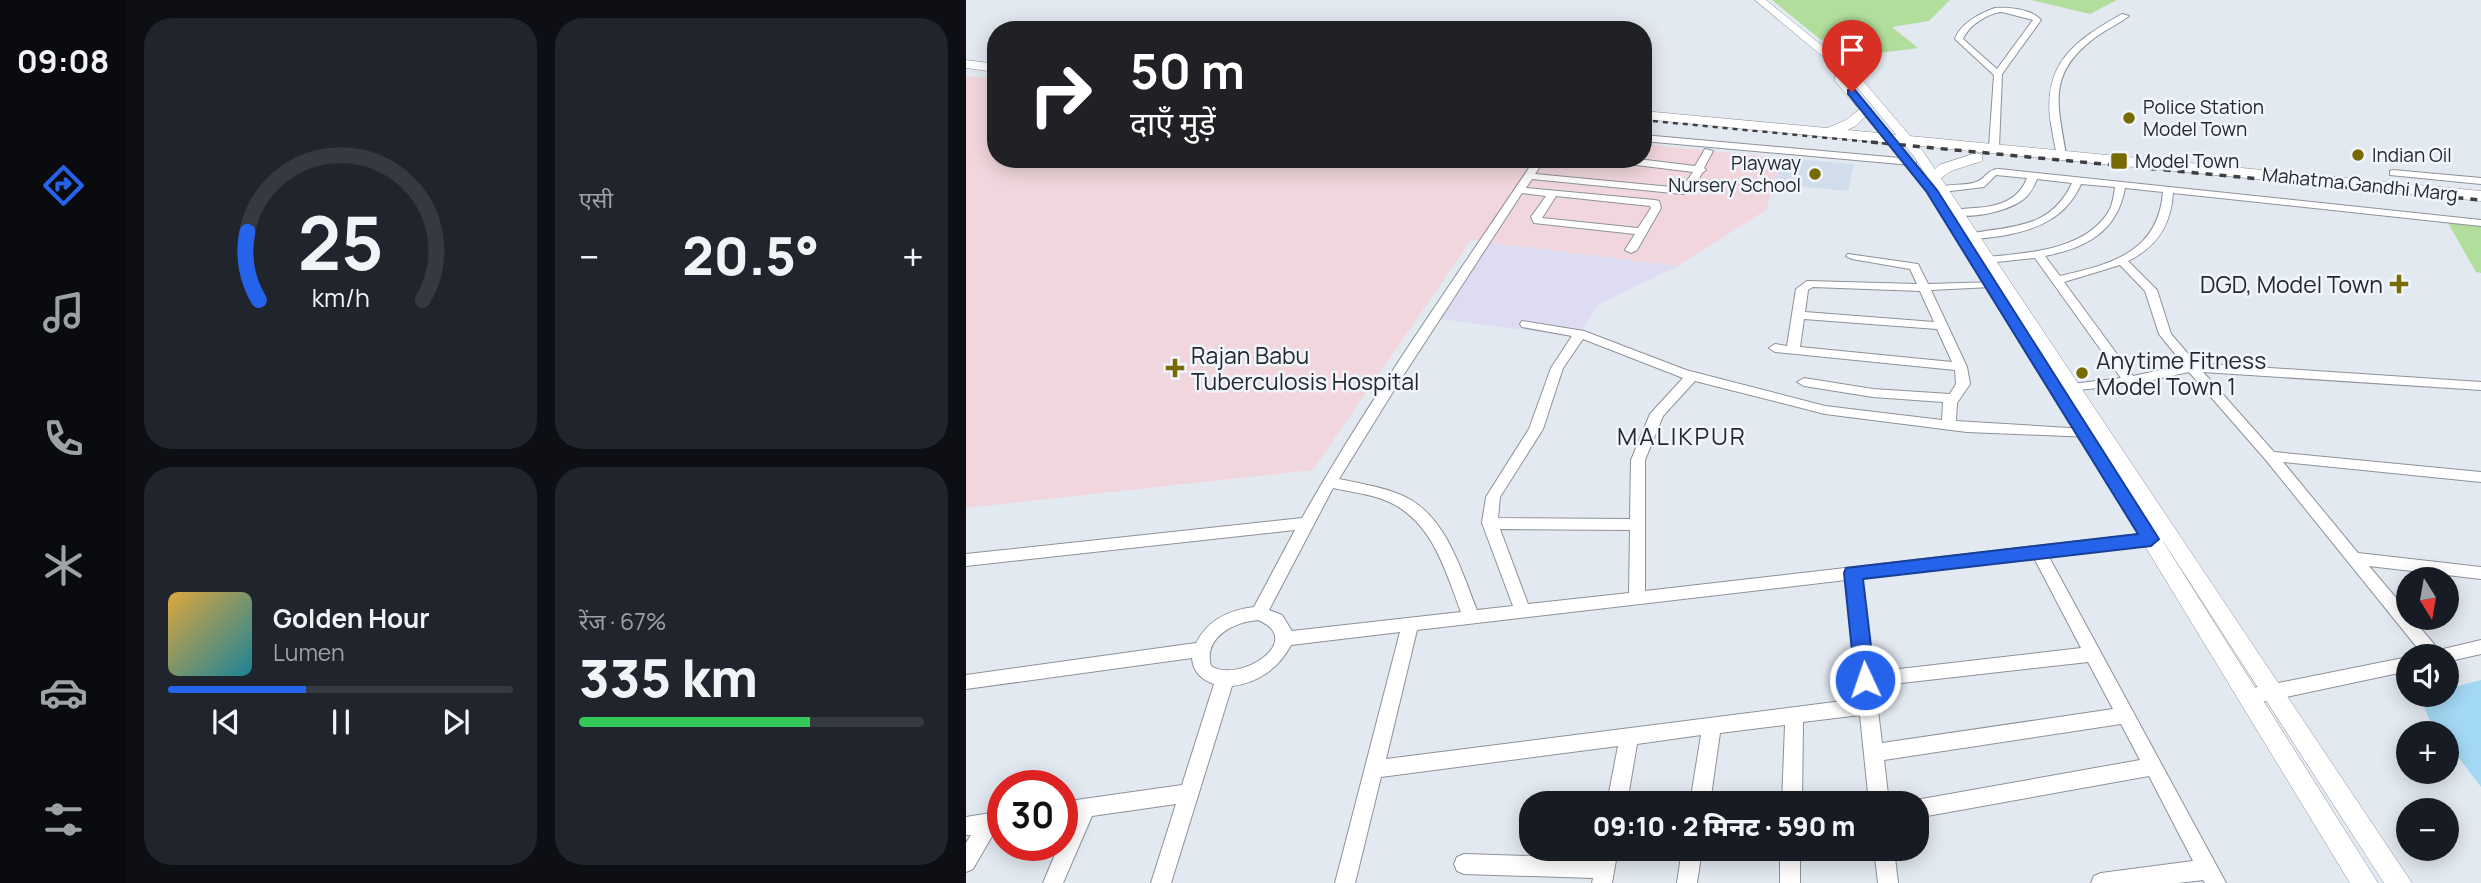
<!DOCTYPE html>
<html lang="hi">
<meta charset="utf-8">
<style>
:root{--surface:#171b24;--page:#20242c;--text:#f1f3f6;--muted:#9ea1a6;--line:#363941;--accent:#2563eb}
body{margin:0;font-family:Manrope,"Noto Sans Devanagari",sans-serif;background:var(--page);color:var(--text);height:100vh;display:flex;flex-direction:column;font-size:26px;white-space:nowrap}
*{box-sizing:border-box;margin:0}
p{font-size:23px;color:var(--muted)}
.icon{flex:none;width:38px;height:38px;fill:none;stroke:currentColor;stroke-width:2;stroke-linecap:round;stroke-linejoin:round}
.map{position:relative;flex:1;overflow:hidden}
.panel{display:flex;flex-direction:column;gap:18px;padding:18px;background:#0d0f14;width:840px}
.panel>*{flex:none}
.hud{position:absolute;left:21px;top:21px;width:665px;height:147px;border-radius:28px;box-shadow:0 4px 18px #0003;background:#202124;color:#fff;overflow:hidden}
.needle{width:46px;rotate:169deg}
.buttons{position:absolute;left:1430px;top:567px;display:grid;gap:14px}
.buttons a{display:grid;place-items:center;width:63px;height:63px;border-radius:50%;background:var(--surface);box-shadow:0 4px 18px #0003;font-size:35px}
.speed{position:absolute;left:21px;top:770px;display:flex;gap:14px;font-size:35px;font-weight:700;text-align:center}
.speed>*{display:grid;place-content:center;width:91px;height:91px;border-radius:50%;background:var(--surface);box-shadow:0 4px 18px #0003;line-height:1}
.speed .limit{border:10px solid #d22;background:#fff;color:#111}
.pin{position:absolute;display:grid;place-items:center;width:60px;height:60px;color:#fff;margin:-72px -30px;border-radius:50% 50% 50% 0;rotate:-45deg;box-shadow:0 0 7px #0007}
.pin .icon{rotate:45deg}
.me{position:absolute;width:77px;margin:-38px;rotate:357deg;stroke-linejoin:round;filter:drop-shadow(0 0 5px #0008)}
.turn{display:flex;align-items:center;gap:24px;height:147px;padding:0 28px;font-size:32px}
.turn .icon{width:91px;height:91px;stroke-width:2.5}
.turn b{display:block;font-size:49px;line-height:60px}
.big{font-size:52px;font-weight:800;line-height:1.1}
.panel .tile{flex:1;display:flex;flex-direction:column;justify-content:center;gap:10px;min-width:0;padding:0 24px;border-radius:28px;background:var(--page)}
.panel .dial{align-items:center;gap:0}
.dial svg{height:182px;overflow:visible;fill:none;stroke:var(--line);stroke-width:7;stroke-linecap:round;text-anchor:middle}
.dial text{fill:var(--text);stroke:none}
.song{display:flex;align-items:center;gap:21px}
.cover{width:84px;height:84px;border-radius:10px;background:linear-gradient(135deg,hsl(40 70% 55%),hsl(190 70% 35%))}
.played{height:7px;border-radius:4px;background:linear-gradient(90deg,var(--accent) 40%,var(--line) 40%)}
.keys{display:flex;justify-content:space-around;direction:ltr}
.heat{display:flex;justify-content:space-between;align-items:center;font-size:38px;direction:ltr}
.charge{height:10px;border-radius:5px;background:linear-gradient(90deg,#34c759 67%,var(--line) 0)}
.panel .tiles{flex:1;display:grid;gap:18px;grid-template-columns:repeat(2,1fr)}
.trip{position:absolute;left:553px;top:791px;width:410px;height:70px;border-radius:28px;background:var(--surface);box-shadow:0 4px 18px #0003;font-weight:800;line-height:70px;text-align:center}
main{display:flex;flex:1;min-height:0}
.tab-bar{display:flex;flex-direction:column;width:126px;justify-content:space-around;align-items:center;background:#090b0e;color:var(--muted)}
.tab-bar .icon{width:49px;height:49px}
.tab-bar .current{color:var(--accent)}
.tab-bar b{font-size:32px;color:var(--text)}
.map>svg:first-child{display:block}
</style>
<main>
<nav class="tab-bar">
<b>09:08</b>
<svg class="icon current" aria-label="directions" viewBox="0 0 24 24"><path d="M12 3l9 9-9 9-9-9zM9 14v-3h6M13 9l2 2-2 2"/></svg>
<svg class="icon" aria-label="music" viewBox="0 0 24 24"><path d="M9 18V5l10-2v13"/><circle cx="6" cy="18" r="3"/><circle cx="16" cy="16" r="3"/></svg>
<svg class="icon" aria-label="phone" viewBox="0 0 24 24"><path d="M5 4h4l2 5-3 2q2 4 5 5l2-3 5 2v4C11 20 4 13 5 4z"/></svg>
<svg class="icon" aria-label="climate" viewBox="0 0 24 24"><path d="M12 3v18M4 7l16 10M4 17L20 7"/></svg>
<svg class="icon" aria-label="car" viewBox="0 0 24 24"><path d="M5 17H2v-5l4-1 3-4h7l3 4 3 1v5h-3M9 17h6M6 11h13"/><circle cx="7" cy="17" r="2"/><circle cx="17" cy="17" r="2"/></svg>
<svg class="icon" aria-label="filters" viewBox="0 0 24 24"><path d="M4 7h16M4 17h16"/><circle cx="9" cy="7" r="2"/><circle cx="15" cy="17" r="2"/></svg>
</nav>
<section class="panel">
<div class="tiles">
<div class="tile dial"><svg viewBox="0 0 100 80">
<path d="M14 69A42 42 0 1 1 86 69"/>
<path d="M14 69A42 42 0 0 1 9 39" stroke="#2563eb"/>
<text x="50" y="56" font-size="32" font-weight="700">25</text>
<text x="50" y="72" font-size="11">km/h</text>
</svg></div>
<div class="tile"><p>एसी</p>
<div class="heat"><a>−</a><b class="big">20.5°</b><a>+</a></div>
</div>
<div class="tile">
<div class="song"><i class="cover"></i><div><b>Golden Hour</b><p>Lumen</p></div></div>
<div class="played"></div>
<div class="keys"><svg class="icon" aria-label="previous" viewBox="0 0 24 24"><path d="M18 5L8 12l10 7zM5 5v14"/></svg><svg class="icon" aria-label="pause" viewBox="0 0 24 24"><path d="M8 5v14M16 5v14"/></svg><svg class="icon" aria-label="next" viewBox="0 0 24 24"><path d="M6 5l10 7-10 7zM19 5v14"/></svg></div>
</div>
<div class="tile"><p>रेंज · 67%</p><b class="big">335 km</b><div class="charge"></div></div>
</div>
</section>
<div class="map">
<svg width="1515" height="883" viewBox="0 0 1515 883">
<rect width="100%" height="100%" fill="#e3e9f1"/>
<!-- built -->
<polygon fill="#d2ddeb" points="817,158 888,164 882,191 808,184"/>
<!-- industrial -->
<polygon fill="#dedcf2" points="520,242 712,266 633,304 612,337 466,318"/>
<!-- medical -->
<polygon fill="#f1d7dd" points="0,76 30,79 30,159 677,159 677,144 817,158 800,210 712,266 505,240 347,470 0,508"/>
<!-- green -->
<g fill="#b1de9b">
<polygon points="806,0 984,0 963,21 926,27 952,48 906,54 881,36 855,40"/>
<polygon points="1065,0 1151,0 1124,14"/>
<polygon points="1482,223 1515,226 1515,273 1510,272"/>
</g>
<!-- water -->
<polygon fill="#a4d9f5" points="1515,680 1515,787 1481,742 1480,733 1474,733 1463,719 1457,704 1463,695 1480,695 1481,689"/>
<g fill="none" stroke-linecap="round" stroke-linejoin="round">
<defs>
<g id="minor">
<path d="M 1029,8 C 1042,7 1066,9 1075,20 L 1036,74 L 1033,147 L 1028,150 L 1023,147 L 1028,75 L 989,39 C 994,24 1014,13 1029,8 ZM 1036,12 L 1067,20 L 1031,69 L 997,39 C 1003,25 1022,13 1036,12 Z"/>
<path d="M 1156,14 L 1163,16 C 1151,25 1137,31 1126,40 C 1081,75 1092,105 1100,154 L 1092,156 C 1088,146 1087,134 1085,124 C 1076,64 1108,41 1156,14 Z"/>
<polygon points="677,135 945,159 950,162 945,165 677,141"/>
<path d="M 739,149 L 747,151 L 738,168 L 740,170 L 736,173 L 727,191 L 717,194 L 566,179 L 560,188 L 689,200 L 693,201 L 695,208 L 671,250 L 665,253 L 659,250 L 669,234 L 568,223 L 565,217 L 580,196 L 556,193 L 433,382 L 373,479 C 397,484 424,488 445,500 C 482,522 496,573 511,610 L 547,606 L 516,523 L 520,497 L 563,429 L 585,368 L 606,336 L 556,327 L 554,324 L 556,321 L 618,331 L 720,370 L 859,406 L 976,420 L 977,402 L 907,397 L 838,386 L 831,382 L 838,378 L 907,389 L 984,394 L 990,384 L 989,370 L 809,352 L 803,348 L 809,344 L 821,346 L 830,289 L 841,281 L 951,284 L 944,269 L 886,259 L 880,256 L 882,254 L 952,264 L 962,284 L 1029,282 L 1031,284 L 1025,287 L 965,290 L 1001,367 L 1004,384 L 991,403 L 990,421 L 1120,429 L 1127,434 L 1125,437 L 1001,432 L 859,414 L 729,381 L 697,416 L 679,460 L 679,591 L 1192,532 L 1197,534 L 1200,538 L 1197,542 L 1192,544 L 1083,557 L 1260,883 L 1239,883 L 1237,880 L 1212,883 L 1125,883 L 1128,876 L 1135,873 L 1227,861 L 1183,776 L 950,818 L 950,803 L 943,803 L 950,800 L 1174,760 L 1155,724 L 918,760 L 923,803 L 903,803 L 894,715 L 837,722 L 836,803 L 816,803 L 819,725 L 754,733 L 744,803 L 724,803 L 735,735 L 671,744 L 661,803 L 641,803 L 652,746 L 415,777 L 389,883 L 369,883 L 434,632 L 325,645 C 313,668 292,683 266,686 L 205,883 L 185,883 L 210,804 L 126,816 L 97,883 L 77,883 L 93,845 L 96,845 L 96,839 L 105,819 L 96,820 L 96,802 L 216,785 L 248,684 C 236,680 227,672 226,658 L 0,689 L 0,675 L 230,643 C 242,620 262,610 288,607 L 329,530 L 0,566 L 0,554 L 336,518 C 405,396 490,277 569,159 L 579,159 L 569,174 L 716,188 L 727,172 L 646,162 L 641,159 L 672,159 L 729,166 ZM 590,196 L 684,206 L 685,208 L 672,228 L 576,218 ZM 847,287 L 954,291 L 968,322 L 839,312 L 842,290 ZM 838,319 L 971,329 L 986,362 L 834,347 ZM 617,339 L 717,378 L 684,414 L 665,460 L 664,519 L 532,518 L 534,497 L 577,429 L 597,368 ZM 367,488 C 385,492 404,494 421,501 C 466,520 479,570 495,612 L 326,631 L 316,615 L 303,610 ZM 534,529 L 664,530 L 663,593 L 562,604 ZM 1068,558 L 1115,648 L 907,672 L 896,578 ZM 880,580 L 892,699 L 420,759 L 451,630 ZM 292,620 C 341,641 273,684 245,666 C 237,637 268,622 292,620 ZM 1122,662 L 1147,709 L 916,743 L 909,686 Z"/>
<path d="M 1033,169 L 1515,220 L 1515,226 L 1207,193 C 1205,225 1191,247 1162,261 L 1191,290 L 1205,334 L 1230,363 L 1515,382 L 1515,390 L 1237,372 L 1308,452 L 1515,472 L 1515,482 L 1317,462 L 1392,553 L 1515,567 L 1515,579 L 1403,566 L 1442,612 L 1442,618 L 1446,618 L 1473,650 L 1515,640 L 1515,654 L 1480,662 L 1480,656 L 1458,656 L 1299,459 L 1223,372 L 1164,385 L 1101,391 L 1099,388 L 1106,384 L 1155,378 L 1069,258 L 1021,263 L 1015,260 L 1021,257 C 1062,253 1122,250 1144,209 C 1147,202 1148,194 1149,187 L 1115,184 C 1100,218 1071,230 1035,236 C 1025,237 1013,240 1002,238 L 1002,234 C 1046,225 1084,230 1106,183 L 1071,179 C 1068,186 1065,193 1059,198 C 1046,210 1000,222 986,212 C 992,208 1000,209 1008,208 C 1030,207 1053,201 1061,178 L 1030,175 L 1018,187 L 976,192 L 971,189 C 982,182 997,187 1010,182 C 1020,179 1021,169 1033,169 ZM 1159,188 L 1197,192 C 1192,253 1145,264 1094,276 L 1079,256 C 1120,248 1151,232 1159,188 ZM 1154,265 L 1179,291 L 1193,334 L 1218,365 L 1167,376 L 1098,282 Z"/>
<polygon points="1427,170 1515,178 1515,184 1424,175 1424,171"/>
<polygon points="1442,657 1442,671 1282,705 1276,702 1273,697 1276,692 1282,689"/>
<polygon points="37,811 37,829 29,831 7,869 0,872 0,843 5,835 0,835 0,817"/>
<polygon points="632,849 652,849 646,883 626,883 627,878 498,874 491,871 488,864 491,857 498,854 630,858"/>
<polygon points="716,849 736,849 731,883 711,883"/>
<rect x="814" y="849" width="20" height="34"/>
<polygon points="908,849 928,849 932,883 912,883"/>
</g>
<g id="tertiary">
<polygon points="789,0 800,0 893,76 956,150 1446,883 1418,883 1183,519 1412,883 1384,883 1075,375 1077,371 1087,371 947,155 885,80"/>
<polygon points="873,76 950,161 950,167 942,167 869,81 869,77"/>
</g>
<g id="primary">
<polygon points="0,60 30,64 30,72 0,68"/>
<polygon points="899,105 906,109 890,126 881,130 1515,191 1515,201 677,119 677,111 861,128 880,120"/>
<polygon points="1010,153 1016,155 1016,161 985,171 968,183 960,178 973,165"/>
</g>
</defs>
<!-- minor casing -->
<use href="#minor" stroke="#8d9299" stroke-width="2"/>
<!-- tertiary casing -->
<use href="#tertiary" stroke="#8d9299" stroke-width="1"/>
<!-- primary casing -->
<use href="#primary" stroke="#8d9299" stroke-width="1"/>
<!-- minor -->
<use href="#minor" fill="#fff" fill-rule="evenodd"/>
<!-- tertiary -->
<use href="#tertiary" fill="#fff" fill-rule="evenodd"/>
<!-- primary -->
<use href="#primary" fill="#fff" fill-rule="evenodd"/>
<!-- rail-far1 -->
<polyline stroke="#3d4043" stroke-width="2.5" stroke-dasharray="5 5" stroke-linecap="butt" points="677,120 924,144"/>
<!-- rail -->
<polyline stroke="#3d4043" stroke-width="3.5" stroke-dasharray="7 7" stroke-linecap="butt" points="905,142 1515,200"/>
</g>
<!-- route -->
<polygon fill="#2563eb" stroke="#184099" stroke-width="2" points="882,90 889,90 971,190 1193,539 1185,546 897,579 909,680 906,686 899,688 892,686 889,680 878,573 880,568 1172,534 960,191 882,94"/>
<!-- markers -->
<g fill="#796b04" stroke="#f1f6fe" stroke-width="2.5">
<circle cx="1163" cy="118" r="7"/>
<circle cx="1392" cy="155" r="7"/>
<rect x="1144" y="152" width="18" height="18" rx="3.5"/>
<circle cx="849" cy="174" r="7"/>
<path d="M1429.5 273.5h7v7h7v7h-7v7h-7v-7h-7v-7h7z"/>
<path d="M205.5 357.5h7v7h7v7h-7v7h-7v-7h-7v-7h7z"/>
<circle cx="1116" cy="373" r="7"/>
</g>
<g text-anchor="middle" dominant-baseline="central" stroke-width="5" stroke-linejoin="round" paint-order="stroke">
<!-- far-poi labels -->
<g font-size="19" fill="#26292b" stroke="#f1f6fe" text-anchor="start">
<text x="1177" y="107">Police Station<tspan x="1177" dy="22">Model Town</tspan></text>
<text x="1406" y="155">Indian Oil</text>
<text x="1169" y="161">Model Town</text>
<text x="835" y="163" text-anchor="end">Playway<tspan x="835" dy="22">Nursery School</tspan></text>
</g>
<!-- far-street labels -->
<g font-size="19" fill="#26292b" stroke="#f1f6fe">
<text transform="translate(1394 184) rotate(6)">Mahatma Gandhi Marg</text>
</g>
<!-- poi labels -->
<g font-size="23" fill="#26292b" stroke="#f1f6fe" text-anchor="start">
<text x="1417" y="284" text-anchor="end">DGD, Model Town</text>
<text x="225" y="355">Rajan Babu<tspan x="225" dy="26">Tuberculosis Hospital</tspan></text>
<text x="1130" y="360">Anytime Fitness<tspan x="1130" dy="26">Model Town 1</tspan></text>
</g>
<!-- neighbourhood labels -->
<g font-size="24" letter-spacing="2" fill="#26292b" stroke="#f1f6fe">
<text x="716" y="435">MALIKPUR</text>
</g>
</g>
</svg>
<div class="buttons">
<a><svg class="needle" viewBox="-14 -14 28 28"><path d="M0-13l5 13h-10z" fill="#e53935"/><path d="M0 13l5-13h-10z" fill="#9ea1a6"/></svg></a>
<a><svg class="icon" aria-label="sound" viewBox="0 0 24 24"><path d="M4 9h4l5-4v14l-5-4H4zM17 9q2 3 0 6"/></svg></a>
<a>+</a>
<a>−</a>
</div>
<div class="speed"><div class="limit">30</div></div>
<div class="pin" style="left:886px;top:92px;background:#d93025"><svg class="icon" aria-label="arrive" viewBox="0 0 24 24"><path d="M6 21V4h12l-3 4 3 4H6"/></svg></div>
<svg class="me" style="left:899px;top:680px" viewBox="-20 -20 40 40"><circle r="17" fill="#2563eb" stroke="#fff" stroke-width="3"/><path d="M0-11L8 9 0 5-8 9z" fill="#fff"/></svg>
<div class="trip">09:10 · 2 मिनट · 590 m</div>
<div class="hud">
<div class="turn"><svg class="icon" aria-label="right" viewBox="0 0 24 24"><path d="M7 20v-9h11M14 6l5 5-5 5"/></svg><div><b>50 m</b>दाएँ मुड़ें</div></div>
</div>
</div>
</main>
